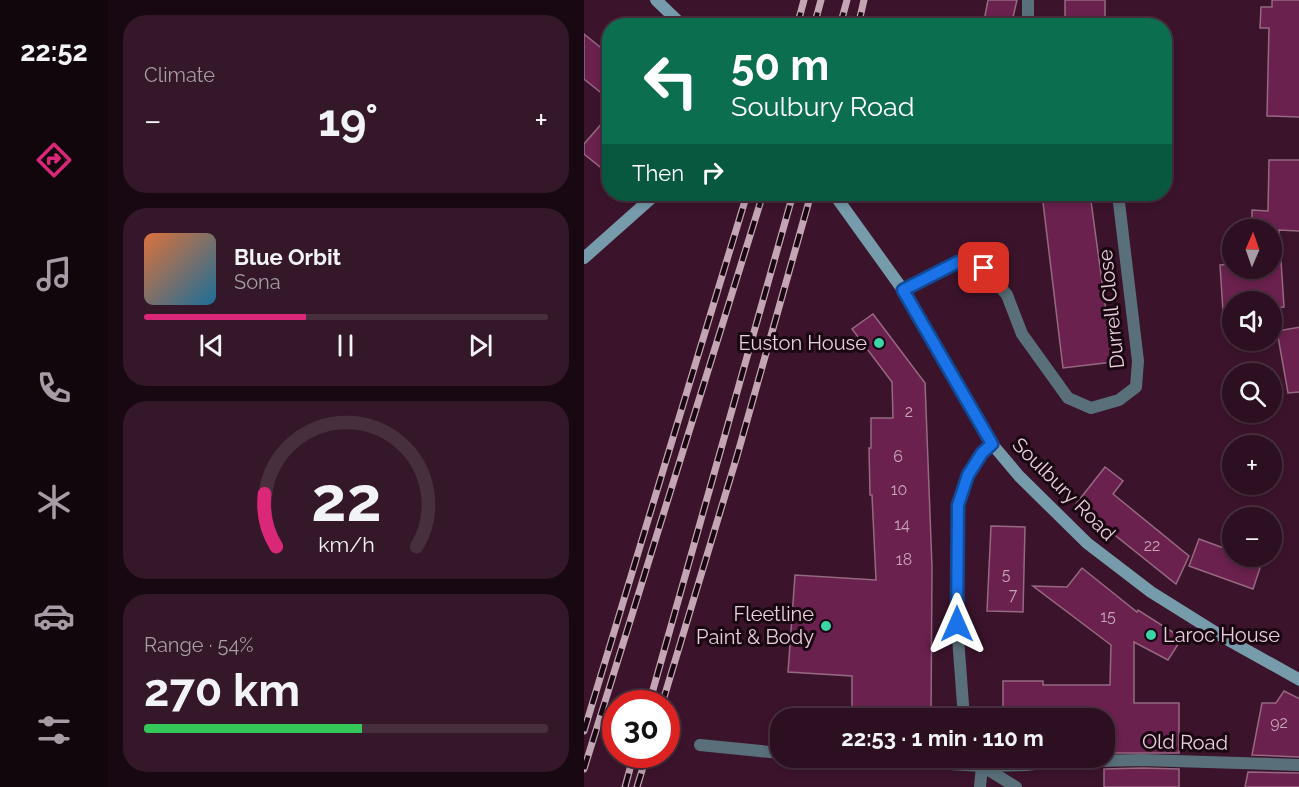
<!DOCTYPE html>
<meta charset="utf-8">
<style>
:root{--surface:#2c0f20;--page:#341829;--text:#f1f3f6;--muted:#a69ca5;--line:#482f3e;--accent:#db2777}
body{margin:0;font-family:Raleway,sans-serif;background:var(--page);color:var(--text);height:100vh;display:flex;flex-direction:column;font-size:22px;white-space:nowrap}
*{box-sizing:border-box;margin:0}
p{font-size:20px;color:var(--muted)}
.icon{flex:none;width:33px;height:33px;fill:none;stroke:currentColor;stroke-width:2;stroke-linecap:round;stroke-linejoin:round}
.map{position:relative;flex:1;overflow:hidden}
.sheet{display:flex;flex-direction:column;gap:15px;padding:15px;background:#180812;width:476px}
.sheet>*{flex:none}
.guide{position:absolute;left:18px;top:18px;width:570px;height:183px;border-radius:24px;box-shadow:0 3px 9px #0003,0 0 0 2px var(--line);background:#0b6e4f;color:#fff;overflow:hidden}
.needle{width:39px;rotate:2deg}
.fabs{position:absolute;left:638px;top:219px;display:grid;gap:12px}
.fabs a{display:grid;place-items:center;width:60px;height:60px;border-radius:50%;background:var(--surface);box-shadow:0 3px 9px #0003,0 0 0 2px var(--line);font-size:30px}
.speed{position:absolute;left:18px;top:690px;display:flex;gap:12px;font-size:30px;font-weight:700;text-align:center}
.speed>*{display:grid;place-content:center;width:78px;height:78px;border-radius:50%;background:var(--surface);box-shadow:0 3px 9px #0003,0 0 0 2px var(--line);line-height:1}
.speed .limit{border:9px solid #d22;background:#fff;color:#111}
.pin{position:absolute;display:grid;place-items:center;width:51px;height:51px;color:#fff;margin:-26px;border-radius:12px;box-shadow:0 3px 9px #0006}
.me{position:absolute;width:66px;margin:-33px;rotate:0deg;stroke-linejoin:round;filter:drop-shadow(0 0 4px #0008)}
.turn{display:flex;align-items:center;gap:21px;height:126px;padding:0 30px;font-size:27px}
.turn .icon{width:78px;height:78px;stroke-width:2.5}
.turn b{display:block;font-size:42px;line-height:51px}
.then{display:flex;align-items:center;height:57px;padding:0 30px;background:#0003;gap:12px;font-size:22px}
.big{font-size:45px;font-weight:700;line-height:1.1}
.sheet .tile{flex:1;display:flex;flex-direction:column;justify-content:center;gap:9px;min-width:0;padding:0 21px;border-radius:24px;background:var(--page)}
.sheet .dial{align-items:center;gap:0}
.dial svg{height:156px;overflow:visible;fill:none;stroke:var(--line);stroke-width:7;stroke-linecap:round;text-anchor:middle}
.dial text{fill:var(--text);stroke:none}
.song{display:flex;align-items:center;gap:18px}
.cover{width:72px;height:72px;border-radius:9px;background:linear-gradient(135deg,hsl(20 70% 55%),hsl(200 70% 35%))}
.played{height:6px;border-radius:3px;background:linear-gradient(90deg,var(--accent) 40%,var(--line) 40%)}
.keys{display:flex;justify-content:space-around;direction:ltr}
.heat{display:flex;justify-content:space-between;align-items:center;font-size:33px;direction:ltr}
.charge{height:9px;border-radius:4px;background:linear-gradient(90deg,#34c759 54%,var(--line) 0)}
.trip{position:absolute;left:186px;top:708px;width:345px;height:60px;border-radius:24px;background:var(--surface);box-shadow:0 3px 9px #0003,0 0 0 2px var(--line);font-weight:700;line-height:60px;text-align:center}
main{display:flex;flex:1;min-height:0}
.tabs{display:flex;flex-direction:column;width:108px;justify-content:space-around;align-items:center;background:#12060d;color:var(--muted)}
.tabs .icon{width:42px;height:42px}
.tabs .selected{color:var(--accent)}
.tabs b{font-size:27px;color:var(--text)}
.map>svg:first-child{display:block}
</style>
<main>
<nav class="tabs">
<b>22:52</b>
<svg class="icon selected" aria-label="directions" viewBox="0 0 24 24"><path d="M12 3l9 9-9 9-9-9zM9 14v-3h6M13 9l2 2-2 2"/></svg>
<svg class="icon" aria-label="music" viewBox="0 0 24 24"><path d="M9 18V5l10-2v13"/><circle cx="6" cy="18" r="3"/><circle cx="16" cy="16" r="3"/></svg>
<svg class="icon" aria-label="phone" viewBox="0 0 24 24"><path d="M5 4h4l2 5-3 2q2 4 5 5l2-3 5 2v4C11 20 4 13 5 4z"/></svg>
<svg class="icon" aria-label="climate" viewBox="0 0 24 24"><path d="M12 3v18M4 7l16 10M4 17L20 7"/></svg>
<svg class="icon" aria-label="car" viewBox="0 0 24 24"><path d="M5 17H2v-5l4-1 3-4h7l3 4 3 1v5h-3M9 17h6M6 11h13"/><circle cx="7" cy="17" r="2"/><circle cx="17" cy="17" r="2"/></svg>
<svg class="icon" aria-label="filters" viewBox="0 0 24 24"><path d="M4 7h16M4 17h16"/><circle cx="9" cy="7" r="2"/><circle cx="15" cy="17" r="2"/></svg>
</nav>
<section class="sheet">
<div class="tile"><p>Climate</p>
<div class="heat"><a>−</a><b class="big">19°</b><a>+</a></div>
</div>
<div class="tile">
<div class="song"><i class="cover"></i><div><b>Blue Orbit</b><p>Sona</p></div></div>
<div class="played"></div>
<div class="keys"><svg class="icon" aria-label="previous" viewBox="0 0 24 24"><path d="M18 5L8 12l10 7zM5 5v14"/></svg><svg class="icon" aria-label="pause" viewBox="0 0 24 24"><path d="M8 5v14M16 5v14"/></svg><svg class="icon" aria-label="next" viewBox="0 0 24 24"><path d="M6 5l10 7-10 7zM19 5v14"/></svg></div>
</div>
<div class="tile dial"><svg viewBox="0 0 100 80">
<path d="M14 69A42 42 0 1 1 86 69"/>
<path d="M14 69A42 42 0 0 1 8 42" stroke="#db2777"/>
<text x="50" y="56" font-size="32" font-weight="700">22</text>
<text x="50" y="72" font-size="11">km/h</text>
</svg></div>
<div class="tile"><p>Range · 54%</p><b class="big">270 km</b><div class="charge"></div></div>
</section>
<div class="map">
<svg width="716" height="787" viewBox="0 0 716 787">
<rect width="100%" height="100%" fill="#3b142b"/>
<!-- building -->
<g fill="#6a214d" stroke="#976881" stroke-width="1.5">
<polygon points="404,0 433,0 427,26 399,26"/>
<rect x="481" y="0" width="40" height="26"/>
<polygon points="688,0 716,0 716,117 683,116 685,28 676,28 677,7 688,7"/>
<polygon points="0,34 26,55 26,100 0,79"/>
<polygon points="26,114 26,175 0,154 0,144"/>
<polygon points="685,160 716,160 716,231 695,230 700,307 687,308 687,302 648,302 648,310 639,311 636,265 648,264 648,268 687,268 687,230 668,230 668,210 684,211"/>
<polygon points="458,194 506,194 529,362 479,368"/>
<polygon points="289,314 341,383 348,567 347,718 268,718 268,676 204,672 211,575 292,580 288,495 286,495 285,448 287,448 287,418 309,418 308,382 268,329"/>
<polygon points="716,327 716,392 704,393 693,331"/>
<polygon points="521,467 539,481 529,494 605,556 592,584 492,504"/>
<polygon points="407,526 441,527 439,612 403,611"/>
<polygon points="615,539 648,551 648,556 664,556 678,562 669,589 605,566"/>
<polygon points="498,568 553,612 554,610 598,638 584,660 550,642 550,703 595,703 595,753 520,753 520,718 419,718 419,681 459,681 459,685 526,685 527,645 449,586 483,587"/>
<polygon points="700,691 716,699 716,757 668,755 678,703 692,703"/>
<polygon points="558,768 595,769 595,787 520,787 520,769"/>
<polygon points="664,772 716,773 716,787 661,787"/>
</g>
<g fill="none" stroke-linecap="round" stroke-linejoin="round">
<!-- street -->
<g stroke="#59707a" stroke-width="12">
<polyline points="444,26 444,0"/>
<polyline points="319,290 374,262 400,268 423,295 438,334 484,398 507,408 535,400 552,387 554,361 534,194"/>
<polyline points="380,718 373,624 374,505 384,475 398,453 408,444"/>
<polyline points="116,745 196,753"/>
<polyline points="270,758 398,766 442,765 468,762 558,760 716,765"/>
<polyline points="396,761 398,766 396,787"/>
<polyline points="398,766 432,787"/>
</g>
<!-- secondary -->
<g stroke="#769bab" stroke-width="12">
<polyline points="72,0 99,26"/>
<polyline points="250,194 319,290 408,444 435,476 503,543 567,592 639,637 716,680"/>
<polyline points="0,258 72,194"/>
</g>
<defs>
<g id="rail">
<polyline points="213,26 220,0"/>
<polyline points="230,26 237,0"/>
<polyline points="256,26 263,0"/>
<polyline points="274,26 280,0"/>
<polyline points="65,704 209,194"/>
<polyline points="78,704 153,456 227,194"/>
<polyline points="0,731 163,194"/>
<polyline points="0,769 179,194"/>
<polyline points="41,787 50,754"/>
<polyline points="53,787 63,754"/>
</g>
</defs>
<!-- rail casing -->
<use href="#rail" stroke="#c3a5b4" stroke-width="7"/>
<!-- rail -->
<use href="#rail" stroke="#180711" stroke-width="4.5" stroke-dasharray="14" stroke-linecap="butt"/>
</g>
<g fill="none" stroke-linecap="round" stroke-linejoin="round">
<defs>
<polyline id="route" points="373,624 374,505 384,475 398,453 408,444 319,290 374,262 400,268"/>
</defs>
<!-- route casing -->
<use href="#route" stroke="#114b97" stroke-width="15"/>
<!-- route -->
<use href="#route" stroke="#1a73e8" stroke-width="10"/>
</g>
<!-- markers -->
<g fill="#3cd4a4" stroke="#180711" stroke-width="2">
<circle cx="295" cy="343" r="6"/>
<circle cx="242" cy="626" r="6"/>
<circle cx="567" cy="635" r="6"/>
</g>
<g text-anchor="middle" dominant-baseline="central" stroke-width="6" stroke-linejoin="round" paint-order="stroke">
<!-- number labels -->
<g font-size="16" fill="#c9a3b8">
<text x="325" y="411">2</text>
<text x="314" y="456">6</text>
<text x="315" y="489">10</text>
<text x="318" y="524">14</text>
<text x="568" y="545">22</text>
<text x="320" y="559">18</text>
<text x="422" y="574">5</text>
<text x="429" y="594">7</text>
<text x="524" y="616">15</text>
<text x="695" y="722">92</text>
</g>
<!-- street labels -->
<g font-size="20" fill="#e9cedb" stroke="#180711">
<text transform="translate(527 309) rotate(-96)">Durrell Close</text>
<text transform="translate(480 489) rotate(45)">Soulbury Road</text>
<text transform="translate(601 742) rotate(1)">Old Road</text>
</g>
<!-- poi labels -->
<g font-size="20" fill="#e9cedb" stroke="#180711" text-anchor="end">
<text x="283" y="343">Euston House</text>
<text x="230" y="614">Fleetline<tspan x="230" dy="23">Paint &amp; Body</tspan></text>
<text x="579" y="635" text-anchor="start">Laroc House</text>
</g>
</g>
</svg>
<div class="fabs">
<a><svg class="needle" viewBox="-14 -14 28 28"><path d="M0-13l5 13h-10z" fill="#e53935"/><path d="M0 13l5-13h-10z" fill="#a69ca5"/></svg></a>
<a><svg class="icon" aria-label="sound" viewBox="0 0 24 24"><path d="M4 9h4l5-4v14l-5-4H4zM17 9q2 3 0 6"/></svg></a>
<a><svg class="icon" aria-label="search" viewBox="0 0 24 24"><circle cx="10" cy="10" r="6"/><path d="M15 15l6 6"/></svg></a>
<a>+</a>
<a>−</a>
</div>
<div class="speed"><div class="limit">30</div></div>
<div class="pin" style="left:400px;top:268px;background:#d93025"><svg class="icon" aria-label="arrive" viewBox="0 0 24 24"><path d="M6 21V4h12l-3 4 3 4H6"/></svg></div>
<svg class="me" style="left:373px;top:624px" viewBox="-20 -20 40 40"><path d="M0-17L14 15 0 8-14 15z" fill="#1a73e8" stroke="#fff" stroke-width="4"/></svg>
<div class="trip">22:53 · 1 min · 110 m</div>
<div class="guide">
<div class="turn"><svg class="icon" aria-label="left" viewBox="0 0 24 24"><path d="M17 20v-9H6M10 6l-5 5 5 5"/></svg><div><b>50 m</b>Soulbury Road</div></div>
<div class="then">Then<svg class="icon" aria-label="right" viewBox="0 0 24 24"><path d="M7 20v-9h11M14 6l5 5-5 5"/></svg></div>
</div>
</div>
</main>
